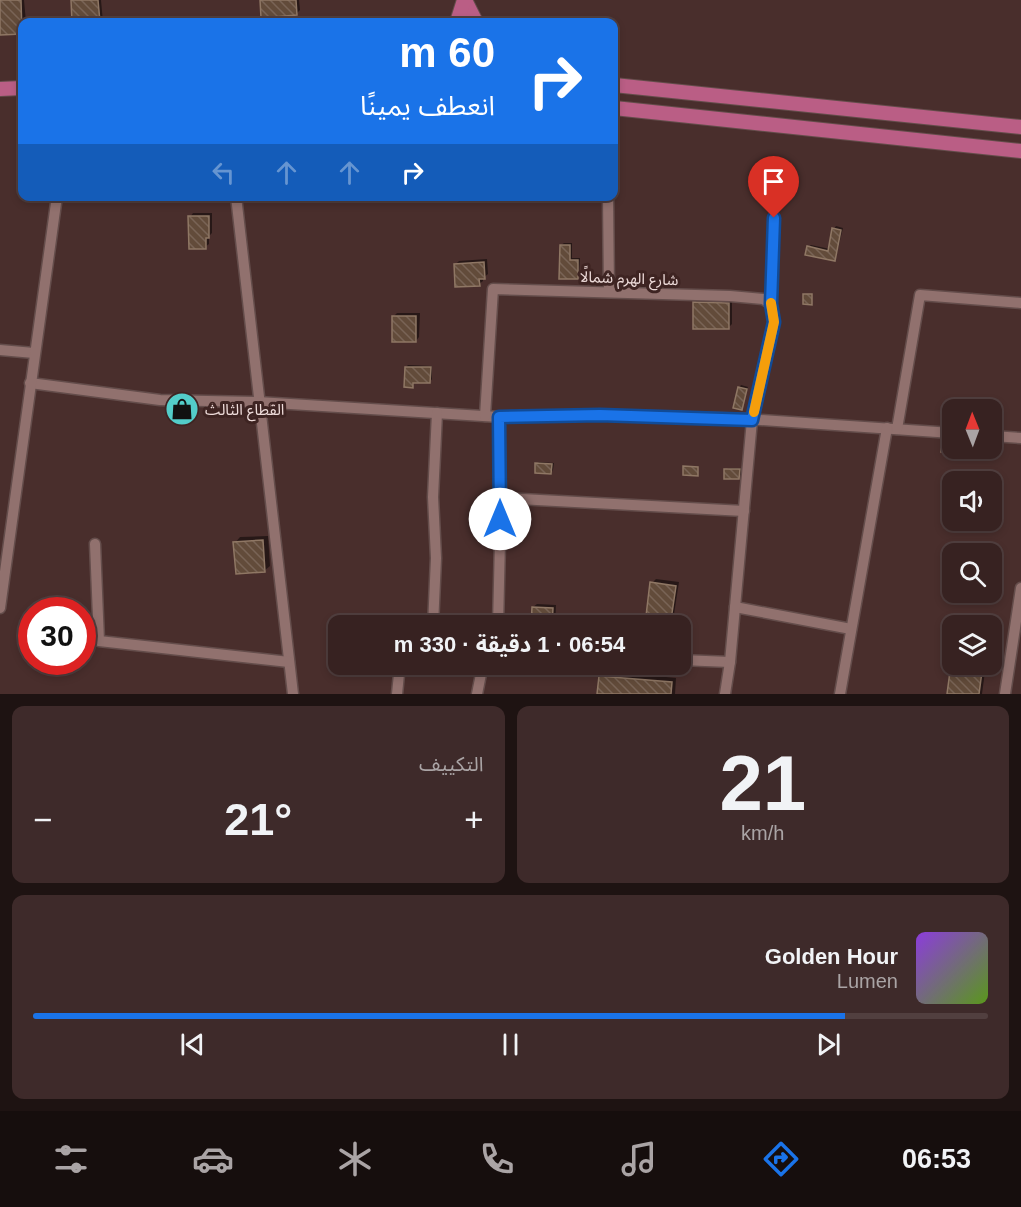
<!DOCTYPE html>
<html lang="ar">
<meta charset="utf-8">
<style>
:root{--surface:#372221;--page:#3e2a2a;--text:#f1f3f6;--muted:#aaa4a5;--line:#513f3f;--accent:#1a73e8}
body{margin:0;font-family:Helvetica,"Noto Sans Arabic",sans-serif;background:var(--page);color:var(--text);direction:rtl;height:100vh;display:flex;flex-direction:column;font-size:22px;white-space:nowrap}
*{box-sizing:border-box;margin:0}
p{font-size:20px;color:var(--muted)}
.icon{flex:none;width:33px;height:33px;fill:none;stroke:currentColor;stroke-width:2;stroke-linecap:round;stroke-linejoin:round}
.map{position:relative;height:694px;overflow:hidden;direction:ltr}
.sheet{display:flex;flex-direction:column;gap:12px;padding:12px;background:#1e1312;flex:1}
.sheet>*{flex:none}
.banner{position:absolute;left:18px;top:18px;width:600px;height:183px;border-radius:12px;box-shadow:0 3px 9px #0003,0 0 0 2px var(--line);direction:rtl;background:#1a73e8;color:#fff;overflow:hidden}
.needle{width:39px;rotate:359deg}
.fabs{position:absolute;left:942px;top:399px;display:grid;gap:12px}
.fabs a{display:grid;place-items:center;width:60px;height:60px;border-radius:12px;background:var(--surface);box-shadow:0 3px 9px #0003,0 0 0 2px var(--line);font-size:30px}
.speed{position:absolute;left:18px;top:597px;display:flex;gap:12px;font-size:30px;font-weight:700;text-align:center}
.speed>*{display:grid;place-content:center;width:78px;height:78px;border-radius:50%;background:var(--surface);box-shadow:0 3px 9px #0003,0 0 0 2px var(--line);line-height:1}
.speed .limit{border:9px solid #d22;background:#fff;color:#111}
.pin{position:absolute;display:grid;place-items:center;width:51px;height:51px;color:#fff;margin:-62px -26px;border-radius:50% 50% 50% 0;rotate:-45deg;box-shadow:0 0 6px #0007}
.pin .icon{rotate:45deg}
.me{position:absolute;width:66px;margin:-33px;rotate:0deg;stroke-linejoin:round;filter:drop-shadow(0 0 4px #0008)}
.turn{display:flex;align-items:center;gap:21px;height:126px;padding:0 24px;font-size:27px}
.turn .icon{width:78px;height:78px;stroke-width:2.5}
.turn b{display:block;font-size:42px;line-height:51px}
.lanes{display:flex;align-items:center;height:57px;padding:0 24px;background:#0003;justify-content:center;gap:30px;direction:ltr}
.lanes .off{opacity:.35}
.big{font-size:45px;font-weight:700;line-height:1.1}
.sheet .widget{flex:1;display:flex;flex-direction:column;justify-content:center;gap:9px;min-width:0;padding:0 21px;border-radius:12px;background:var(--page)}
.sheet .dial{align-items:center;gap:0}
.dial b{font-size:78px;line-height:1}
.song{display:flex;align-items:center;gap:18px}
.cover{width:72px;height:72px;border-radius:9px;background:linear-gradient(135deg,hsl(270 70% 55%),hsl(90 70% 35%))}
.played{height:6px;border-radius:3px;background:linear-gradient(90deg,var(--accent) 85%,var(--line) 85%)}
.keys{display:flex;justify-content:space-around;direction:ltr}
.heat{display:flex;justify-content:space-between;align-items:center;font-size:33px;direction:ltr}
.sheet .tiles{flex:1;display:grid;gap:12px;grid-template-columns:1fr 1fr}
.widget:last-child{grid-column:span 2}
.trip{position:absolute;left:328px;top:615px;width:363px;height:60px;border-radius:12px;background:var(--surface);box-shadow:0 3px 9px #0003,0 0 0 2px var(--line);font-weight:700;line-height:60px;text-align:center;direction:rtl}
.tabs{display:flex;height:96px;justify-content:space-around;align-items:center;background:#160e0d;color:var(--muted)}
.tabs .icon{width:42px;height:42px}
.tabs .selected{color:var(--accent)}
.tabs b{font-size:27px;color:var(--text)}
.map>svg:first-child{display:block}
</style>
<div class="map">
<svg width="1021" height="694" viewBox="0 0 1021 694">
<defs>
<pattern id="building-back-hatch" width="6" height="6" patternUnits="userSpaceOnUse" patternTransform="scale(1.5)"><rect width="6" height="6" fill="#624b3a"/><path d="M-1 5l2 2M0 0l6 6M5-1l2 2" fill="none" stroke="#796456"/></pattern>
</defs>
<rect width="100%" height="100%" fill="#492e2c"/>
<!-- shadow -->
<g fill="#0007">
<polygon points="0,0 24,0 26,22 22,22 22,32 0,34"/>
<polygon points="72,0 101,0 103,22 74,22"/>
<polygon points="262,0 299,0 300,10 296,14"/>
<polygon points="250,19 250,21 211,22"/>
<polygon points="193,213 212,213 212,233 209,236 209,244 205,247 190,217"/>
<polygon points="836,226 843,228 836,257 834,260 808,247 811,245 830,249 834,229"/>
<polygon points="564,243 572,243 572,258 580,258 579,275 577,278 561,245"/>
<polygon points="487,259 488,274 483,278 483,281 479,284 456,264 459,261"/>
<polygon points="698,299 732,300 732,324 728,328 695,303"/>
<polygon points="397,313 420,313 419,337 416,341 393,317"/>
<polygon points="408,365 432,366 432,379 430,382 415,381 413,386 406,367"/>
<polygon points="741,385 748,387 741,409 739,388"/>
<polygon points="945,441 952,441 952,448 962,448 960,450 943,450 943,443"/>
<polygon points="539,462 554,463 553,470 551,473 537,464"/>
<polygon points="728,468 741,468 741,475 738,477 726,470"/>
<polygon points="268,536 270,566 264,571 235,543 240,537"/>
<polygon points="656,579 679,582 674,614 671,618 652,583"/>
<polygon points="537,604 556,605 555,626 532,626 533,607"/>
<polygon points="953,664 986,664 982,694 948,694"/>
<polygon points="606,671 676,678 675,694 599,694 600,677"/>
</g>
<!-- building -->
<g fill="url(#building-back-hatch)" stroke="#8f7764" stroke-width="1.5">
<polygon points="0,0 21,0 22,34 0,35"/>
<polygon points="71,0 98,0 100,22 72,22"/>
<polygon points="260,0 296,0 297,15 261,18"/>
<polygon points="188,216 209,216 209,238 206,238 206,249 189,249"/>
<polygon points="832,228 841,230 835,261 805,255 807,246 828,251"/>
<polygon points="560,245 570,245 570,260 578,260 578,279 559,279"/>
<polygon points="484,262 485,279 479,279 480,286 455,287 454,264"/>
<polygon points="803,294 812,294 812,305 803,304"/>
<polygon points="693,302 729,303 729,329 693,329"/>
<rect x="392" y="316" width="24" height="26"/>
<polygon points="405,367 431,367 430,383 413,383 413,388 404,387"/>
<polygon points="738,387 747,389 742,410 733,408"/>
<rect x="941" y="442" width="11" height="10"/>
<polygon points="535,463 552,464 551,474 535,473"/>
<polygon points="683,466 698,467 698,476 683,475"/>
<polygon points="724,469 740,469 739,479 724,479"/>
<polygon points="263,540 265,572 236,574 233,542"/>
<polygon points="650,582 676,586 671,620 646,616"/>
<polygon points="532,607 553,608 552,626 531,626"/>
<polygon points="951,664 983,664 979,694 947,694"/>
<polygon points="599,676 672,682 671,694 597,694"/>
</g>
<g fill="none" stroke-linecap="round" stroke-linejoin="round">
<defs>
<g id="minor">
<polyline points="236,196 293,694"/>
<polyline points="608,196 609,292"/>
<polyline points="0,350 34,353"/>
<polyline points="30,383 160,400 258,402 499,417 600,415 747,419 952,433"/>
<polyline points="485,416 493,289 730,296 763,299 771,304"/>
<polyline points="897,429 920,295 1021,303"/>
<polyline points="992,436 1021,438"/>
<polyline points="501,498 744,511"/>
<polyline points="95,544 99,641 289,662"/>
<polyline points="735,607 851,629"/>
<polyline points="0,608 57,196"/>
<polyline points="433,626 436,558 433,497 437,413"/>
<polyline points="498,626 501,498 499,417"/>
<polyline points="681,660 730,662"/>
<polyline points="397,694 400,664"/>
<polyline points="477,694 483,664"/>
<polyline points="725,694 730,662 752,420 774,322 771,304 774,218"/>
<polyline points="840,694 887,428"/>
<polyline points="1005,694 1021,588"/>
</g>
<g id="major">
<polyline points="465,0 476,22"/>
<polyline points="457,22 464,0"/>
<polyline points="614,85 1021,127"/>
<polyline points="0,89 22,88"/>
<polyline points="614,108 1021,151"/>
</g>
</defs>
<!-- minor casing -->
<use href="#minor" stroke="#644d4b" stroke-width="13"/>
<!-- major casing -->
<use href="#major" stroke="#644d4b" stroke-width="16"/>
<!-- minor -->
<use href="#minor" stroke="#91716e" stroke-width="10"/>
<!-- major -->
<use href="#major" stroke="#ba5e85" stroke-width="14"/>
</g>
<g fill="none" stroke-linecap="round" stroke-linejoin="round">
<defs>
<polyline id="route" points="500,519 499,417 600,415 752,420 774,322 771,304 774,218"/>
</defs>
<!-- route casing -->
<use href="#route" stroke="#114b97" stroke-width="15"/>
<!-- route -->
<use href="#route" stroke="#1a73e8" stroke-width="10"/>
<!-- slow -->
<polyline stroke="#f59e0b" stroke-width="10" points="754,412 774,322 771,303"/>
</g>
<!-- icons -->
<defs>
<symbol id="shop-disc" viewBox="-11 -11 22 22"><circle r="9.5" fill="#53cdc9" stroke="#3e2422"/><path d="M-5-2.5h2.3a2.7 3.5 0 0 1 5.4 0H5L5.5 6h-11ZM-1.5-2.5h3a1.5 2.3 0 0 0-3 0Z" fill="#111"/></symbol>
</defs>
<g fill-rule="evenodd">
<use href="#shop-disc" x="163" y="390" width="38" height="38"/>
</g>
<g text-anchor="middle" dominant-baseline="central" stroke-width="6" stroke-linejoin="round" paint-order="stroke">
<!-- street labels -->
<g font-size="15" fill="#eedcda" stroke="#3e2422">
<text transform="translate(629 278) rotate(2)">شارع الهرم شمالًا</text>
</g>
<!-- poi labels -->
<g font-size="15" fill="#eedcda" stroke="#3e2422" text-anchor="start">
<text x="205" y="409">القطاع الثالث</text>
</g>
</g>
</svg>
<div class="fabs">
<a><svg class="needle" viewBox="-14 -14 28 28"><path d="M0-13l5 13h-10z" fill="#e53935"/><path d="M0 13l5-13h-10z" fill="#aaa4a5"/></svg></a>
<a><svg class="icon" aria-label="sound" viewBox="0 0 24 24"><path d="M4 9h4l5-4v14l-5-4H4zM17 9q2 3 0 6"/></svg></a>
<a><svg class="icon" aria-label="search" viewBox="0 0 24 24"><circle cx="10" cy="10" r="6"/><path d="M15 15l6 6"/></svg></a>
<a><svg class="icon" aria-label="layers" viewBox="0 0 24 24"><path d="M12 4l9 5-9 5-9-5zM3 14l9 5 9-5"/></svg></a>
</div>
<div class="speed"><div class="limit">30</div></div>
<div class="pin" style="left:774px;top:218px;background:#d93025"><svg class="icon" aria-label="arrive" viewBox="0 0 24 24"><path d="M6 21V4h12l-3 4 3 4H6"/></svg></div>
<svg class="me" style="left:500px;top:519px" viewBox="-20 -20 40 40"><circle r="19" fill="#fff"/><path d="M0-13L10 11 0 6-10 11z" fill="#1a73e8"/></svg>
<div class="trip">06:54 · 1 دقيقة · 330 m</div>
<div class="banner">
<div class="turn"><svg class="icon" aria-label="right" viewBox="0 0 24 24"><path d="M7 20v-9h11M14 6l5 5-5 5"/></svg><div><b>60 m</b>انعطف يمينًا</div></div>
<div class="lanes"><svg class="icon off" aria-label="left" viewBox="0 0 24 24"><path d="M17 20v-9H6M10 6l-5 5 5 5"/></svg><svg class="icon off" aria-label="ahead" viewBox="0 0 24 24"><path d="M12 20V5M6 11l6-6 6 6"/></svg><svg class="icon off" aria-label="ahead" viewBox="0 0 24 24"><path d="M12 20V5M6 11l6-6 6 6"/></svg><svg class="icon" aria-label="right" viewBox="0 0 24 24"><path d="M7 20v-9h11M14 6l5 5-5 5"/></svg></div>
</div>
</div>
<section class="sheet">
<div class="tiles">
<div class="widget dial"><b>21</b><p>km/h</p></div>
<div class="widget"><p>التكييف</p>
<div class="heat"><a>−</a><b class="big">21°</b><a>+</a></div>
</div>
<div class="widget">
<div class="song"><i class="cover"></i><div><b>Golden Hour</b><p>Lumen</p></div></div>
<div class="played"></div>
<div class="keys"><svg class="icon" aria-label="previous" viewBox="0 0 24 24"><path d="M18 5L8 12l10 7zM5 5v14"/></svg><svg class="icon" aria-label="pause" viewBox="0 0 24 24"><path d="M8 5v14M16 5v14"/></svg><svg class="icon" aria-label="next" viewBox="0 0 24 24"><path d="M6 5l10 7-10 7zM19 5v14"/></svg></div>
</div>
</div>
</section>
<nav class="tabs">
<b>06:53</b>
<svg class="icon selected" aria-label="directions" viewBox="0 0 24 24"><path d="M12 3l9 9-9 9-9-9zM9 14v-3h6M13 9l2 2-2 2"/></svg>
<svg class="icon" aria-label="music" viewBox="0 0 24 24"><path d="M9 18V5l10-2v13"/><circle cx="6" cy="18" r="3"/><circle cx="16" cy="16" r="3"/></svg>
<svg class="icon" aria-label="phone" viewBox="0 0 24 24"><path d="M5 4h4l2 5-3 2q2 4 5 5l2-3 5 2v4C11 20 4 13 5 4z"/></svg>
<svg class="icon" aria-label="climate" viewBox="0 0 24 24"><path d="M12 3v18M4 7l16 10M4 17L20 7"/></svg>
<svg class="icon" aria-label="car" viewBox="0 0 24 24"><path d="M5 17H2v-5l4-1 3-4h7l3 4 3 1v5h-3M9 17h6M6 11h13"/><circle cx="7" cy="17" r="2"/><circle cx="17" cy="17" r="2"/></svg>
<svg class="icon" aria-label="filters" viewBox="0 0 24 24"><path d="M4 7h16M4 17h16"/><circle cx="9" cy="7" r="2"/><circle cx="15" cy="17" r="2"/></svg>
</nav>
